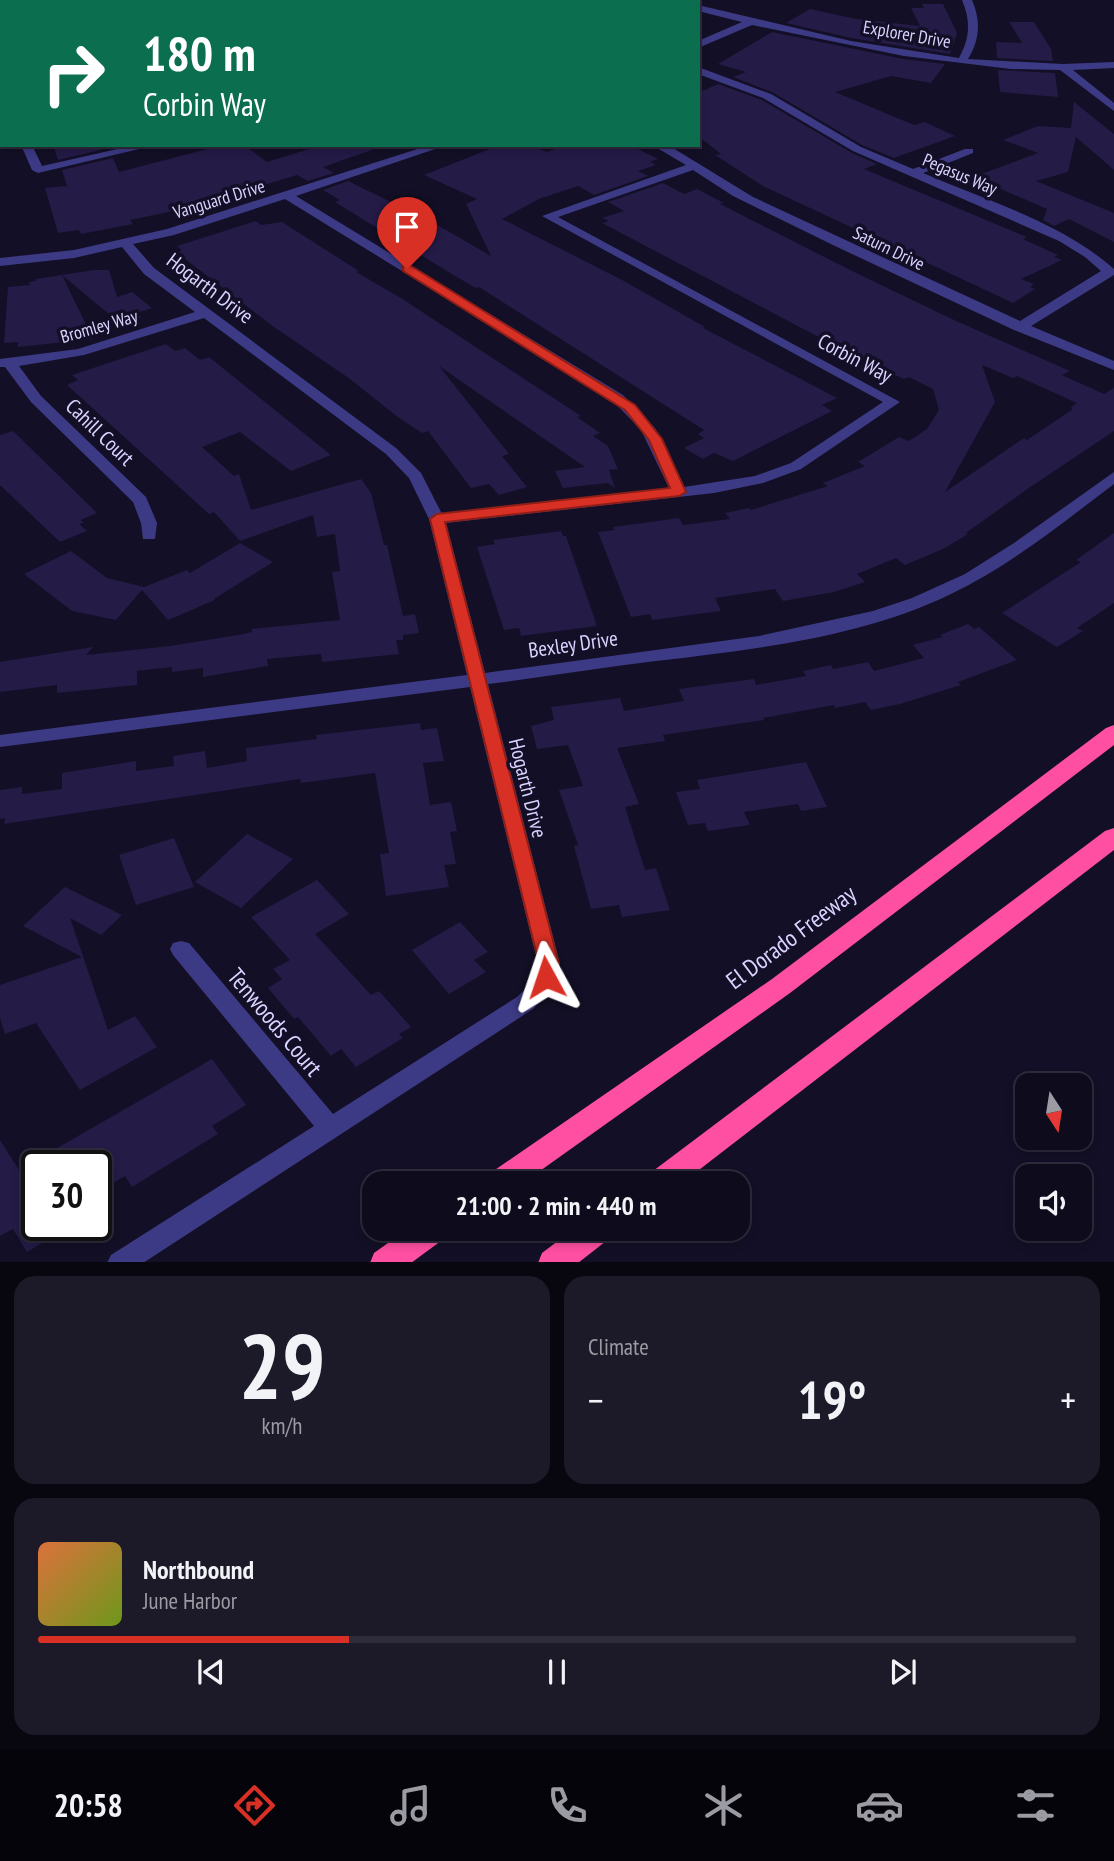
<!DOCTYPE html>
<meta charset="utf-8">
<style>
:root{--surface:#0e0b1c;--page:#1c1929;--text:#f1f3f6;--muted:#9b9ba3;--line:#2e2b3b;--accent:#d93025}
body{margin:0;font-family:"PT Sans Narrow",sans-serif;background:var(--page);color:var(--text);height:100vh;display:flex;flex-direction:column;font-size:26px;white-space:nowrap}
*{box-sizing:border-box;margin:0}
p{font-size:23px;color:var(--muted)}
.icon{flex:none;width:38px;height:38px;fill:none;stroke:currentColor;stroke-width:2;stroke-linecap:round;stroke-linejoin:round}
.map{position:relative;height:1262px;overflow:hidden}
.drawer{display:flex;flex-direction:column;gap:14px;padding:14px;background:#08060f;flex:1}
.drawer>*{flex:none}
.hud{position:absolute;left:0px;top:0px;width:700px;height:147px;box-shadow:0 4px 10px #0003,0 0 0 2px var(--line);background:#0b6e4f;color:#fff;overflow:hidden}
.needle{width:46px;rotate:168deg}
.tools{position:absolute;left:1015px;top:1073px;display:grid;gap:14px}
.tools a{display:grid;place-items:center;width:77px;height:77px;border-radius:14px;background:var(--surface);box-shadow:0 4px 10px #0003,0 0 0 2px var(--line);font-size:35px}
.speed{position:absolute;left:21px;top:1150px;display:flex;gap:14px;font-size:35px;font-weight:700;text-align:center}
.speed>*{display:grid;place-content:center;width:91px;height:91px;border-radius:50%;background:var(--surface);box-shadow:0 4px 10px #0003,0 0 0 2px var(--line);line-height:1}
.speed .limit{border:4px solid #111;border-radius:10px;background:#fff;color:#111}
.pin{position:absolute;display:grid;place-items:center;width:60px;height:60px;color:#fff;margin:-72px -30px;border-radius:50% 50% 50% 0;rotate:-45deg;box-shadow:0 0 7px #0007}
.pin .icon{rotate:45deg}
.me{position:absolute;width:77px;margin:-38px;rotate:355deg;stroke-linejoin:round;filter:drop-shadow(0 0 5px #0008)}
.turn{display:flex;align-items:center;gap:24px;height:147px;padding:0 28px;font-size:32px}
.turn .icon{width:91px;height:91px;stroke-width:2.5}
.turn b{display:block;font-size:49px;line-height:60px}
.big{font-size:52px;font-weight:600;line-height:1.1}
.drawer .tile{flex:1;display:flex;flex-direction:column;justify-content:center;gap:10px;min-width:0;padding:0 24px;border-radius:21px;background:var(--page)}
.drawer .dial{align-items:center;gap:0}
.dial b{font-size:91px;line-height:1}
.song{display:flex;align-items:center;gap:21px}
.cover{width:84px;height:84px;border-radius:10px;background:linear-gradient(135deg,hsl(20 70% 55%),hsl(80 70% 35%))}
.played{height:7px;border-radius:4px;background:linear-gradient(90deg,var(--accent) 30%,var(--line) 30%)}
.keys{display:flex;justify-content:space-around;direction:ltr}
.heat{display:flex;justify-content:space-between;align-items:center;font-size:38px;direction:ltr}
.drawer .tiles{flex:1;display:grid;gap:14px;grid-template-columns:1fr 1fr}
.tile:last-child{grid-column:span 2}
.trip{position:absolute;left:362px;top:1171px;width:388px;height:70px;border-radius:21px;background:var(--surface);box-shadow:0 4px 10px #0003,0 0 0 2px var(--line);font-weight:600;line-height:70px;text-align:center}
.dock{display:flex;height:112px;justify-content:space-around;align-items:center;background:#06040b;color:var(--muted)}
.dock .icon{width:49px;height:49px}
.dock .current{color:var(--accent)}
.dock b{font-size:32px;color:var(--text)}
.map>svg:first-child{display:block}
</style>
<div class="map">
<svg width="1114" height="1263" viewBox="0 0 1114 1263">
<rect width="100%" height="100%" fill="#130f26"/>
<!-- building -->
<g fill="#241b47" fill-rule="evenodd">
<polygon points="922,4 943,4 957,33 950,54 851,38 786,23 810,9 856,19 920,26 911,8 924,8"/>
<polygon points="1009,22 1034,22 1051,49 1053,61 997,58 996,42 1022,43"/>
<polygon points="772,32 903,59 945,64 931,83 891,76 835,92 914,125 925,122 955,136 894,158 862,145 772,92 733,77 746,72 718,64"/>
<polygon points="998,70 1055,73 1058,97 1000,92"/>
<polygon points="718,84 762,100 852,153 877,164 864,169 1027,237 1023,239 1058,255 1054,257 1062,260 1021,279 1034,284 1030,287 1035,289 1013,303 763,186 715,155 721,154 698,136 698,93"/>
<polygon points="1074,102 1114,134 1114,170 1076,137 1068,172 1036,181 1114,213 1114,242 1069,219 1054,226 1043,220 1047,209 973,177 1038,153 1003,140 1038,126 1071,128"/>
<polygon points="53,145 107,145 109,148 58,160"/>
<polygon points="223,145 244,145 267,162 322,145 371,145 372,150 323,167 334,173 308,181 297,175 224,197 227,200 130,220 133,224 81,234 79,230 58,233 45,188 67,186 62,170 113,158 119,172"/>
<polygon points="500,145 529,145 547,152 565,145 630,145 658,159 650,162 656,165 638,171 648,176 594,195 578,186 539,199 502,219 624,281 705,327 703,328 837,398 822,405 832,411 733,461 714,453 703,459 684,448 704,438 698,434 704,430 479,287 476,288 455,276 335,202 340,200 323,190 348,181 397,205 401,204 491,256 466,204 477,199 424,175"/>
<path d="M 663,183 L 684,194 L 697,189 L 724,203 L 720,204 L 848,269 L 954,320 L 1070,371 L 1062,375 L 1104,394 L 1114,388 L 1114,431 L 1026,490 L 966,533 L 968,534 L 943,549 L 905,565 L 896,558 L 857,574 L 865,582 L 834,592 L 783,601 L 775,589 L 715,598 L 721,611 L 652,620 L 650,614 L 631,617 L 598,532 L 614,530 L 613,527 L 679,518 L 683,525 L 730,519 L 725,513 L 749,508 L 751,510 L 828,486 L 823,483 L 865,466 L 858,462 L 899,437 L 909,441 L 927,429 L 939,410 L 933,389 L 909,377 L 904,379 L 872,365 L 602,223 L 609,221 L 602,218 L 624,211 L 608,202 ZM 982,365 L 1013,378 L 1017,376 L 1077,403 L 1070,408 L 1073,409 L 1027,440 L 1024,438 L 945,492 L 995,402 Z"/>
<polygon points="256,221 261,225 282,222 359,271 356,272 401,298 581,416 577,417 600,433 593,436 608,446 618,469 609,470 615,488 608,483 563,488 555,471 585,467 439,366 509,454 502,456 527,487 499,495 489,484 471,488 428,431 422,433 399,418 350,379 274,327 176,252 182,250 177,246"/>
<polygon points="94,270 109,270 117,297 132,292 152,308 137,313 142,317 125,323 127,329 62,275 93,339 18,347 18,342 4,343 8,287 30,285 29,282 36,281 36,279"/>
<polygon points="166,344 175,351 185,348 200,360 209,357 331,455 291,471 240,432 202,447 234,476 239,474 251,510 361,479 371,493 384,545 387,545 403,616 415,614 419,633 403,635 403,640 396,640 399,654 322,662 321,654 267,659 268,666 203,677 203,668 172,672 172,667 137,671 137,685 57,693 57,685 0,692 0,662 93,647 86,655 170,646 238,635 252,632 252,629 340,620 332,572 340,571 335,534 317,537 313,515 240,541 214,512 209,514 67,385 78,380 72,375"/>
<polygon points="13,431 97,513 81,520 84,523 79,524 87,531 60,542 0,485 0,435"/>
<polygon points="561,531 563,536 566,536 597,626 521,636 519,628 504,630 477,547 495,544 493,540"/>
<polygon points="1114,533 1114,603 1077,628 1083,631 1057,647 1002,613 1081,562 1076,560"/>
<polygon points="240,543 273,562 214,599 215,600 168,620 142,590 116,620 72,611 24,574 71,551 107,578 144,587 187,570 190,573"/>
<polygon points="968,624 974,629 979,627 1017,660 958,682 961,685 900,704 871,710 865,702 835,708 834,705 763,718 764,720 663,735 665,741 617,748 639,804 625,807 645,870 656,868 670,910 622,917 619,905 591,909 574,846 578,845 559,790 583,786 568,745 537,749 531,726 554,720 551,707 620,698 624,711 684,701 679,689 754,679 756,685 806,676 803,671 831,665 833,669 868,662 874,671 924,658 913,645 943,637 940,635"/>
<polygon points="420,723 421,730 437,728 444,761 423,763 430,805 451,802 457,831 450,832 456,864 444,865 449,887 386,896 380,854 389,853 375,773 301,783 300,779 4,824 5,818 0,819 0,790 22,787 22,794 62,789 62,773 136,761 136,771 174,766 173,756 205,751 207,768 247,761 246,748 317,739 316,735"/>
<polygon points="806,762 827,807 801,811 798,804 744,812 750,825 708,831 705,823 688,825 676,792 700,789 697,780"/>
<polygon points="247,834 293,859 241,908 195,882"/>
<polygon points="174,838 194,887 136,905 119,855"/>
<polygon points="317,880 349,914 315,934 371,995 379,991 411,1027 399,1034 403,1038 356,1067 341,1049 331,1056 298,1017 294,1019 268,988 282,979 273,969 290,960 251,917"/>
<polygon points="65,887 122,915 101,935 70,918 108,1030 135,1016 157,1047 80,1090 36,1023 5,1034 0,1018 0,985 82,957 23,926"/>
<polygon points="460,922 488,952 474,960 486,972 449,994 412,950"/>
<polygon points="212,1059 246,1105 212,1126 218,1134 132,1187 125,1176 96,1193 96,1166 37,1166 37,1225 72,1225 27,1252 13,1229 0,1236 0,1140 19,1170"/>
</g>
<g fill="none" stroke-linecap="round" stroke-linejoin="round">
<!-- minor -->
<g fill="#3d3a85" fill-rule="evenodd">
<rect x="107" y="0" width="10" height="2"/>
<polygon points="665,0 680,0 681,2 667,2"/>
<path d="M 962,0 L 972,0 C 981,21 980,39 968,59 L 1063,64 L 1114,62 L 1114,68 L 1073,70 L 1114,103 L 1114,111 L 1060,70 L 1011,69 L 904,56 L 752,25 L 698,48 L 698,41 L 742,22 L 698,11 L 698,5 L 851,41 L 959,58 C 970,38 971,21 962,0 Z"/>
<path d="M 698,67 L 771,94 L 861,147 L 913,169 L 965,149 L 973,149 L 973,153 L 923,173 C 987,201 1061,222 1114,269 L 1114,275 L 1031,326 L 1114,361 L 1114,370 L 1014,330 L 835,246 L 733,196 L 693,170 L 558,217 L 900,402 L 801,469 L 763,483 L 714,493 L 446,523 L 485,673 L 759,636 L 873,611 L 912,598 L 965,574 L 1014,543 L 1114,472 L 1114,484 C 1062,523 1010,566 951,594 C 860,638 755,649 656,661 C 600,668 544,677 488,684 L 560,964 L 546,996 L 533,1009 L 143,1263 L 107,1263 L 111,1255 L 314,1126 L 173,955 L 170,949 L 173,943 L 181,941 L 189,943 L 333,1114 L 517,997 L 529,985 L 538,964 L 470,687 L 0,747 L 0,735 L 467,675 L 429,519 L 409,478 L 386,454 L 204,318 L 84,355 L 19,366 L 41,396 L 146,497 L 157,523 L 155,539 L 143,539 L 141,523 L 133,502 L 31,402 L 5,367 L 0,367 L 0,359 L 78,349 L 195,312 L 144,274 L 122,247 L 74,258 L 0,266 L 0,258 L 74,250 L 167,229 L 430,145 L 447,145 L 296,196 L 623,395 L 655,428 L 684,487 L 755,476 L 791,463 L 883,402 L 542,216 L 686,165 L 652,145 L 673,148 L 753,197 L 1020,321 L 1101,271 L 1085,257 L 1059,241 L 853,151 L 763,98 L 698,74 ZM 285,199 L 613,401 L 641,430 L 669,488 L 442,514 L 421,473 L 396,448 L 154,268 L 133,244 L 174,235 Z"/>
<rect x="0" y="88" width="2" height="10"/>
<polygon points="21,145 32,145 42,166 135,145 156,145 38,173 32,170"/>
</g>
<!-- highway -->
<g fill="#ff4fa3" fill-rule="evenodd">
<polygon points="1114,725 1114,745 790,993 523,1183 484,1183 489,1174 772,979 1106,728"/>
<polygon points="1114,828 1114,850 682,1183 644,1183 649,1174 1105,831"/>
<polygon points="409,1228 449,1228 445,1238 411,1263 370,1263 374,1253"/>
<polygon points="575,1228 614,1228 610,1238 578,1263 538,1263 542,1253"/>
</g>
</g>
<!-- route -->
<polygon fill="#d93025" stroke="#8d1f18" stroke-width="2" points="403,266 411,266 635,405 662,439 686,492 679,496 445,522 559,964 553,982 546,985 539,982 536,977 539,964 430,519 437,514 670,488 649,440 625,410 403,271"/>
<g text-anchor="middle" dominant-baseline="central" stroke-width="7" stroke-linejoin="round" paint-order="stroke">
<!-- far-street labels -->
<g font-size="18" fill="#d9d4ff" stroke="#130f26">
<text transform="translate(907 34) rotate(10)">Explorer Drive</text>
<text transform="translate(960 174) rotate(23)">Pegasus Way</text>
<text transform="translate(219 199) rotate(-17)">Vanguard Drive</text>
<text transform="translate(889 248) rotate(26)">Saturn Drive</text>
<text transform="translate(99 326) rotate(-16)">Bromley Way</text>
</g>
<!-- street labels -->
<g font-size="21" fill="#d9d4ff" stroke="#130f26">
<text transform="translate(210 288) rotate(37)">Hogarth Drive</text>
<text transform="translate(855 358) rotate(28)">Corbin Way</text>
<text transform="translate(100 432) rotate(44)">Cahill Court</text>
<text transform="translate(573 644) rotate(-8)">Bexley Drive</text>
<text transform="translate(528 788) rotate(76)">Hogarth Drive</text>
</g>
<!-- near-street labels -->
<g font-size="24" fill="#d9d4ff" stroke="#130f26">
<text transform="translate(791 937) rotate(-37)">El Dorado Freeway</text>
<text transform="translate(275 1022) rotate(50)">Tenwoods Court</text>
</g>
</g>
</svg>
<div class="tools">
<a><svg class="needle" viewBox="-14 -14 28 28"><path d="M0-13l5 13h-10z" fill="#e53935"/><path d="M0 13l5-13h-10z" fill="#9b9ba3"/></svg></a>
<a><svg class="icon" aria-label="sound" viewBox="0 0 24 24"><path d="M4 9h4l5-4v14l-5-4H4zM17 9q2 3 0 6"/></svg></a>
</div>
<div class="speed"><div class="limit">30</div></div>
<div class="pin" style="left:407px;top:269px;background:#d93025"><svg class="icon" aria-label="arrive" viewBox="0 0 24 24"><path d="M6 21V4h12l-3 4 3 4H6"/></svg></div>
<svg class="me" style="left:546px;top:977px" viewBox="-20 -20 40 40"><path d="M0-17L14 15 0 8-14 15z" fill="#d93025" stroke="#fff" stroke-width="4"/></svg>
<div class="trip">21:00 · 2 min · 440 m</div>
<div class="hud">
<div class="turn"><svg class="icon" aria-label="right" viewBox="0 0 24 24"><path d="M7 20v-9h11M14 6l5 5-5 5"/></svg><div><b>180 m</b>Corbin Way</div></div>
</div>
</div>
<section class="drawer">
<div class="tiles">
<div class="tile dial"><b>29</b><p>km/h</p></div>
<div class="tile"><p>Climate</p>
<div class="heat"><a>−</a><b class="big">19°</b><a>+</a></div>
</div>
<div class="tile">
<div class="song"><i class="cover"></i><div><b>Northbound</b><p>June Harbor</p></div></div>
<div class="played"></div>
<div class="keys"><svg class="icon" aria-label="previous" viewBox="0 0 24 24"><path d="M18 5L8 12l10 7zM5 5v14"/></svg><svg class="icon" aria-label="pause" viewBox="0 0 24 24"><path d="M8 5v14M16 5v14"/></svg><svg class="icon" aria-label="next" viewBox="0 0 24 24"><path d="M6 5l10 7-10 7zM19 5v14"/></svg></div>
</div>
</div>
</section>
<nav class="dock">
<b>20:58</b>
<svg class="icon current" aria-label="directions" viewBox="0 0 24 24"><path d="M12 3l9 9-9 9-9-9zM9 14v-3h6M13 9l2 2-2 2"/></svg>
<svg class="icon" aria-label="music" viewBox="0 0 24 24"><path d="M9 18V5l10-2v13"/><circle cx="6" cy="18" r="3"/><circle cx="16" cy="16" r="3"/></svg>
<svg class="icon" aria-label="phone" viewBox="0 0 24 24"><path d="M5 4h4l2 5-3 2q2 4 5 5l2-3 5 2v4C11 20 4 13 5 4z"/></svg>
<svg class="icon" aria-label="climate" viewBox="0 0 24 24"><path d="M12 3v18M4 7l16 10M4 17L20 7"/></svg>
<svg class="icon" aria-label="car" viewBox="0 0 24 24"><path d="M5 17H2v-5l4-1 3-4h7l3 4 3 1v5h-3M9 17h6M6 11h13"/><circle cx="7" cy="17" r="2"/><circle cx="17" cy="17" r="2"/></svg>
<svg class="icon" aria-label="filters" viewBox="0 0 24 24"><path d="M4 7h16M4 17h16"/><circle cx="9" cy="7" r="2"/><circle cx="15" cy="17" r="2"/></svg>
</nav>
